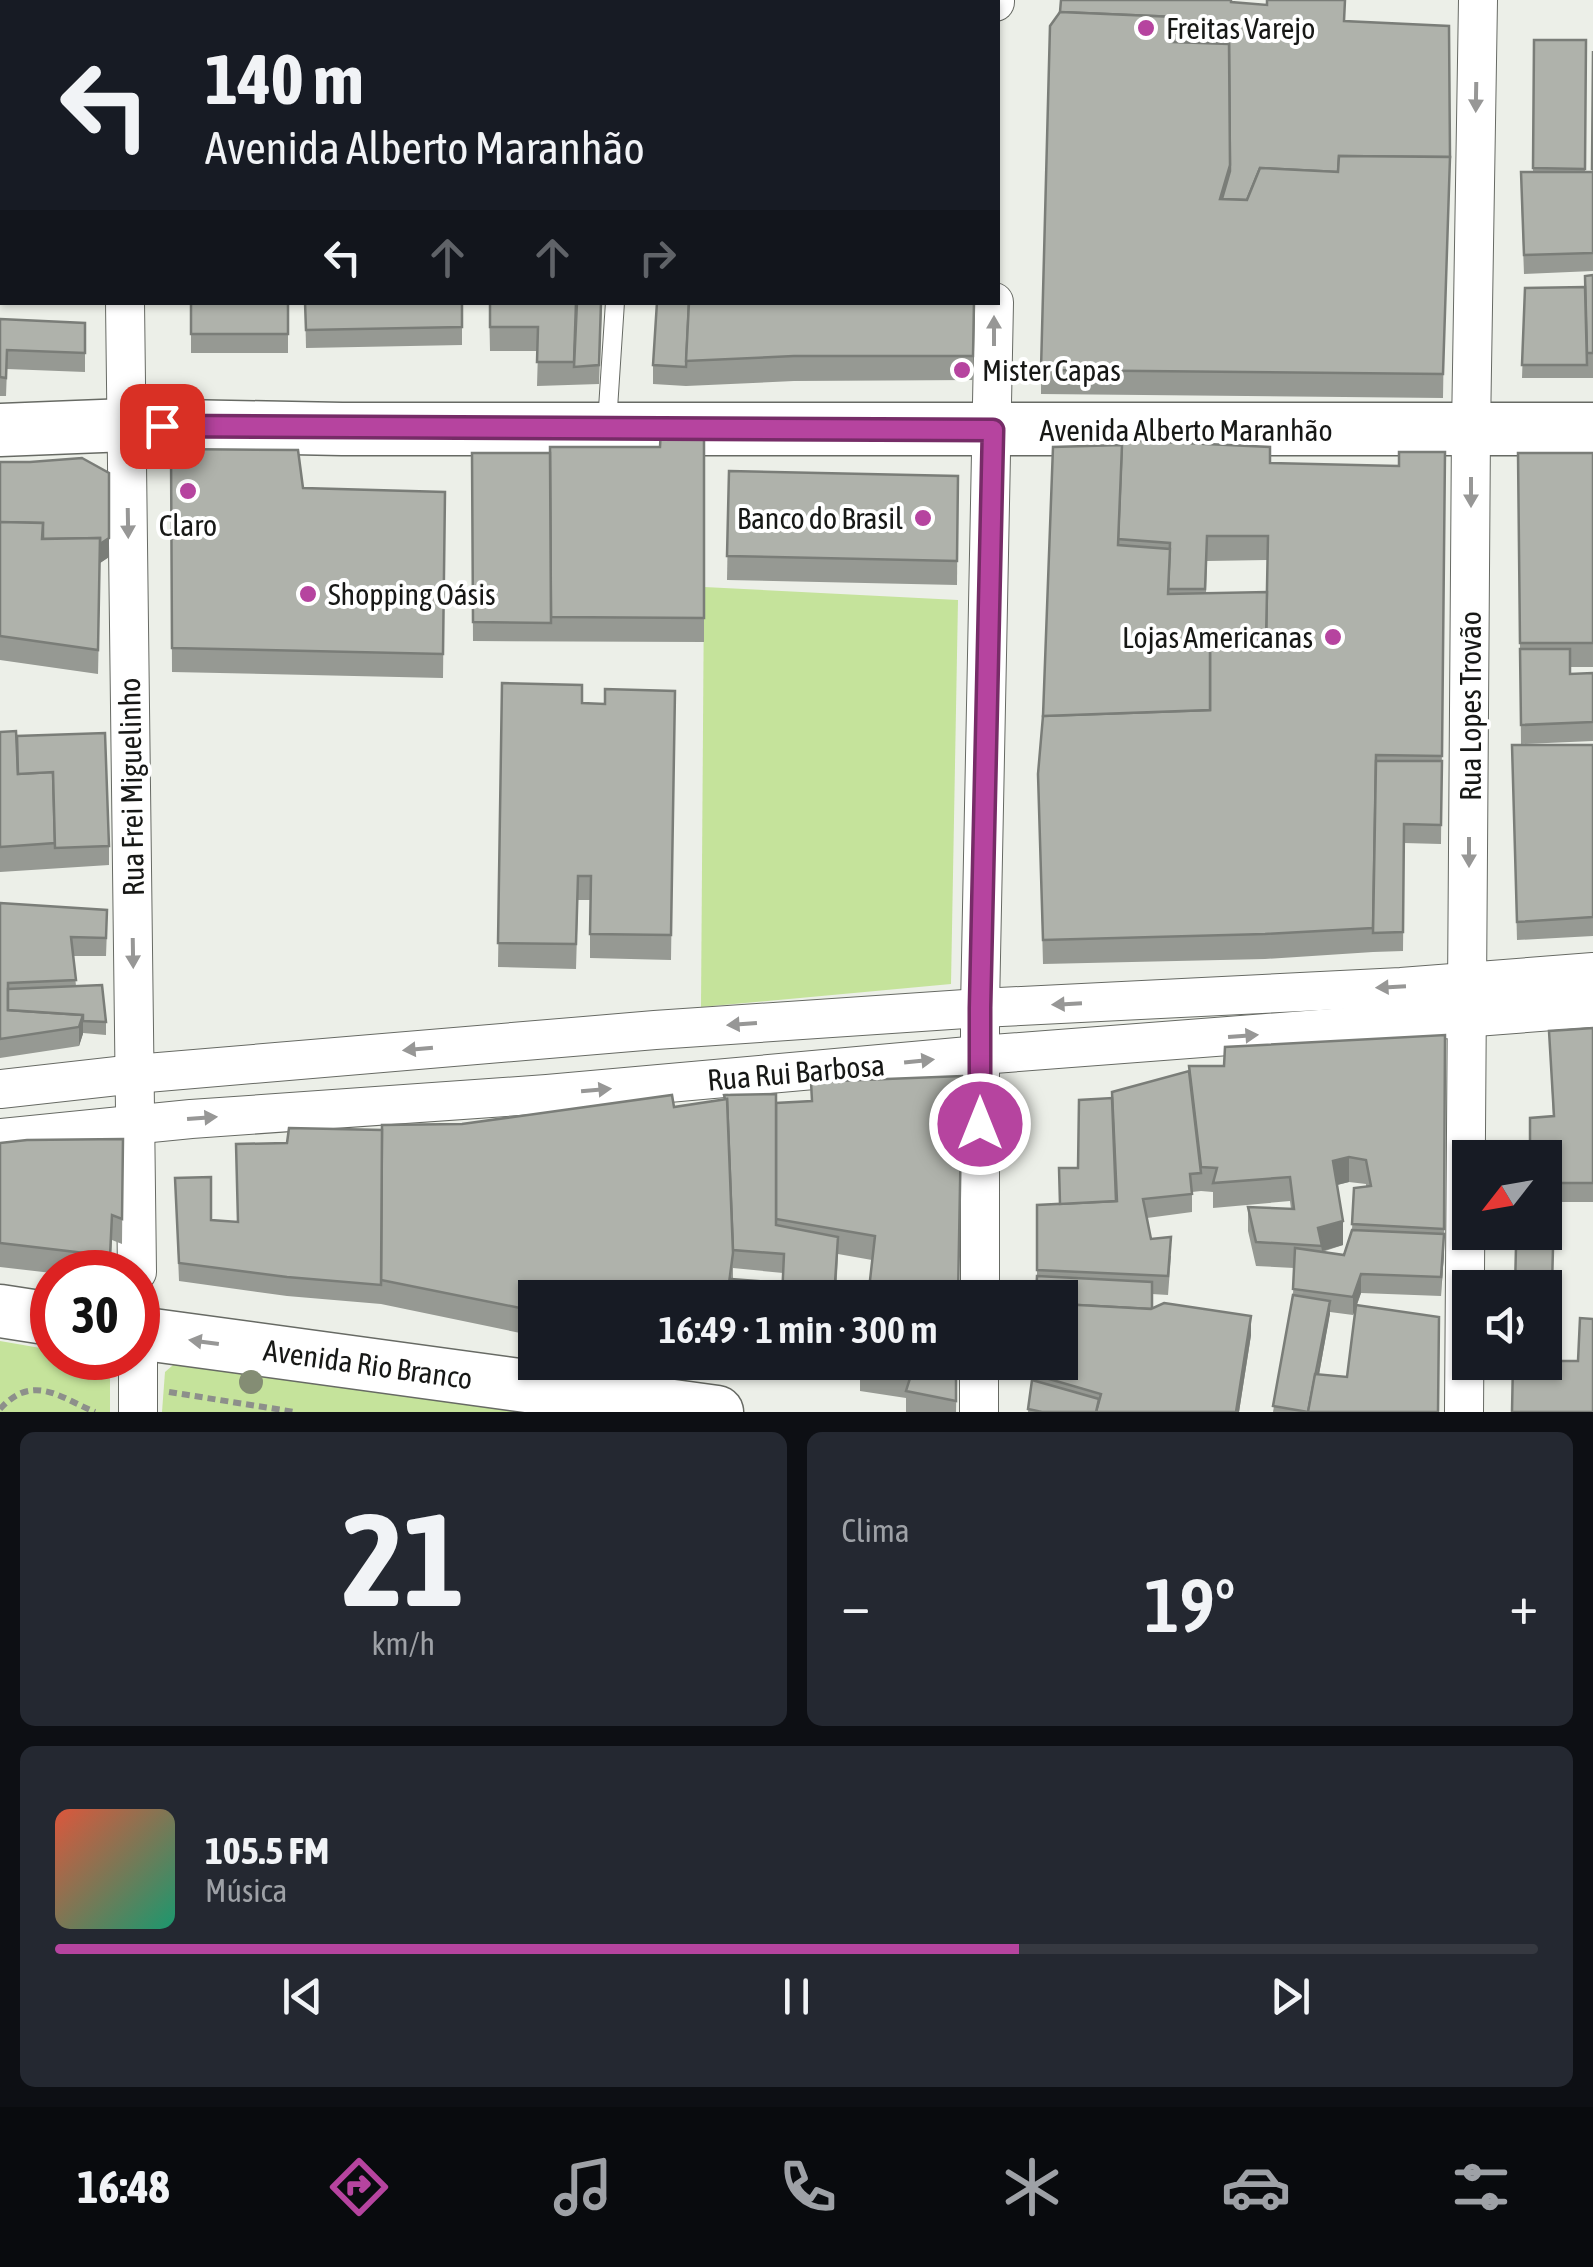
<!DOCTYPE html>
<html lang="pt">
<meta charset="utf-8">
<style>
:root{--surface:#171b24;--page:#242831;--text:#f1f3f6;--muted:#9ea1a6;--line:#363941;--accent:#b6449f}
body{margin:0;font-family:"Asap Condensed",sans-serif;background:var(--page);color:var(--text);height:100vh;display:flex;flex-direction:column;font-size:38px;white-space:nowrap}
*{box-sizing:border-box;margin:0}
p{font-size:32px;color:var(--muted)}
.icon{flex:none;width:55px;height:55px;fill:none;stroke:currentColor;stroke-width:2;stroke-linecap:round;stroke-linejoin:round}
.map{position:relative;height:1412px;overflow:hidden}
.details{display:flex;flex-direction:column;gap:20px;padding:20px;background:#0d0f14;flex:1}
.details>*{flex:none}
.top-card{position:absolute;left:0px;top:0px;width:1000px;height:305px;box-shadow:0 2px 8px #0004;background:#171b24;color:var(--text);overflow:hidden}
.needle{width:65px;rotate:239deg}
.controls{position:absolute;left:1452px;top:1140px;display:grid;gap:20px}
.controls a{display:grid;place-items:center;width:110px;height:110px;border-radius:0px;background:var(--surface);box-shadow:0 2px 8px #0004;font-size:50px}
.speed{position:absolute;left:30px;top:1250px;display:flex;gap:20px;font-size:50px;font-weight:700;text-align:center}
.speed>*{display:grid;place-content:center;width:130px;height:130px;border-radius:50%;background:var(--surface);box-shadow:0 2px 8px #0004;line-height:1}
.speed .limit{border:15px solid #d22;background:#fff;color:#111}
.pin{position:absolute;display:grid;place-items:center;width:85px;height:85px;color:#fff;margin:-42px;border-radius:20px;box-shadow:0 5px 15px #0006}
.me{position:absolute;width:110px;margin:-55px;rotate:0deg;stroke-linejoin:round;filter:drop-shadow(0 0 8px #0008)}
.turn{display:flex;align-items:center;gap:35px;height:210px;padding:0 40px;font-size:45px}
.turn .icon{width:130px;height:130px;stroke-width:2.5}
.turn b{display:block;font-size:70px;line-height:85px}
.lanes{display:flex;align-items:center;height:95px;padding:0 40px;background:#0003;justify-content:center;gap:50px;direction:ltr}
.lanes .off{opacity:.35}
.big{font-size:75px;font-weight:600;line-height:1.1}
.details .widget{flex:1;display:flex;flex-direction:column;justify-content:center;gap:15px;min-width:0;padding:0 35px;border-radius:15px;background:var(--page)}
.details .dial{align-items:center;gap:0}
.dial b{font-size:130px;line-height:1}
.song{display:flex;align-items:center;gap:30px}
.cover{width:120px;height:120px;border-radius:15px;background:linear-gradient(135deg,hsl(10 70% 55%),hsl(160 70% 35%))}
.played{height:10px;border-radius:5px;background:linear-gradient(90deg,var(--accent) 65%,var(--line) 65%)}
.keys{display:flex;justify-content:space-around;direction:ltr}
.heat{display:flex;justify-content:space-between;align-items:center;font-size:55px;direction:ltr}
.details .tiles{flex:1;display:grid;gap:20px;grid-template-columns:1fr 1fr}
.widget:last-child{grid-column:span 2}
.trip{position:absolute;left:518px;top:1280px;width:560px;height:100px;border-radius:0px;background:var(--surface);box-shadow:0 2px 8px #0004;font-weight:600;line-height:100px;text-align:center}
.tab-bar{display:flex;height:160px;justify-content:space-around;align-items:center;background:#090b0e;color:var(--muted)}
.tab-bar .icon{width:70px;height:70px}
.tab-bar .selected{color:var(--accent)}
.tab-bar b{font-size:45px;color:var(--text)}
.map>svg:first-child{display:block}
</style>
<div class="map">
<svg width="1593" height="1412" viewBox="0 0 1593 1412">
<rect width="100%" height="100%" fill="#ecefe8"/>
<!-- green -->
<g fill="#c5e39b">
<polygon points="704,587 958,600 951,984 701,1007"/>
<polygon points="0,1341 52,1350 52,1358 110,1359 110,1412 0,1412"/>
<polygon points="180,1359 525,1412 162,1412 165,1372"/>
</g>
<g fill="none" stroke-linecap="round" stroke-linejoin="round">
<defs>
<polyline id="lane" points="607,424 615,302"/>
<g id="street">
<polyline points="120,0 120,2"/>
<polyline points="995,2 995,0"/>
<polyline points="125,302 137,1272"/>
<polyline points="0,1089 135,1074 655,1030 980,1008 1401,987 1593,972"/>
<polyline points="0,1138 191,1119 547,1094 980,1055 1593,1008"/>
<polyline points="980,1298 980,1008 994,302"/>
<polyline points="138,1336 138,1412"/>
<polyline points="979,1412 979,1362"/>
<polyline points="1464,1412 1471,430 1478,0"/>
</g>
<g id="secondary">
<polyline points="0,430 127,425 342,429 1593,429"/>
<polyline points="0,1311 52,1319"/>
<polyline points="138,1333 717,1412"/>
</g>
</defs>
<!-- lane casing -->
<use href="#lane" stroke="#676a64" stroke-width="20"/>
<!-- street casing -->
<use href="#street" stroke="#676a64" stroke-width="40"/>
<!-- secondary casing -->
<use href="#secondary" stroke="#676a64" stroke-width="55"/>
<!-- path -->
<g stroke="#8d8f8b" stroke-width="6" stroke-dasharray="8 5" stroke-linecap="butt">
<polyline points="62,1360 101,1372"/>
<polyline points="169,1392 295,1412"/>
<path d="M 0,1409 C 33,1373 59,1397 95,1412"/>
</g>
<!-- lane -->
<use href="#lane" stroke="#fff" stroke-width="18"/>
<!-- street -->
<use href="#street" stroke="#fff" stroke-width="38"/>
<!-- secondary -->
<use href="#secondary" stroke="#fff" stroke-width="52"/>
</g>
<!-- trees -->
<circle fill="#848d74" cx="251" cy="1382" r="12"/>
<!-- wall -->
<g fill="#969993" fill-rule="evenodd">
<polygon points="0,0 96,0 96,2 2,2 2,114 0,113"/>
<polygon points="1232,2 1345,21 1449,26 1443,398 1041,394 1041,370"/>
<polygon points="1534,40 1586,40 1585,172 1592,172 1593,51 1593,271 1524,274 1521,191 1533,172"/>
<polygon points="0,144 2,145 2,222 0,222"/>
<polygon points="1593,275 1593,378 1522,378 1525,288 1585,287"/>
<rect x="191" y="302" width="97" height="51"/>
<polygon points="305,302 462,302 462,345 306,348"/>
<polygon points="489,302 602,302 599,384 537,386 538,351 490,351"/>
<polygon points="974,302 973,380 794,381 686,386 653,384 653,365"/>
<polygon points="0,319 85,323 85,372 7,369 6,396 0,396"/>
<polygon points="704,430 704,642 473,641 472,453 550,453 660,447"/>
<path d="M 1053,447 L 1270,463 L 1399,466 L 1445,452 L 1441,844 L 1404,843 L 1403,951 L 1373,952 L 1373,949 L 1373,952 L 1265,959 L 1043,964 L 1038,774 L 1043,716 ZM 1267,560 L 1267,592 L 1206,593 L 1207,561 Z"/>
<polygon points="171,449 303,488 445,492 443,678 172,672"/>
<polygon points="1518,453 1593,453 1593,667 1570,667 1570,674 1593,673 1593,741 1521,744"/>
<polygon points="0,462 109,473 109,557 100,563 98,674 0,660"/>
<polygon points="729,471 958,476 957,585 727,580"/>
<polygon points="502,683 582,703 605,704 675,691 671,960 590,958 590,900 578,900 576,969 498,967"/>
<polygon points="0,732 17,736 109,846 109,865 0,872"/>
<polygon points="1512,745 1593,745 1593,936 1517,940"/>
<polygon points="0,903 107,929 106,956 73,956 76,986 106,1022 106,1035 83,1033 79,1046 0,1058"/>
<polygon points="1593,1028 1593,1202 1545,1202 1545,1158 1553,1116 1549,1031"/>
<path d="M 1445,1035 L 1444,1253 L 1441,1296 L 1361,1293 L 1357,1305 L 1438,1412 L 1273,1412 L 1293,1295 L 1294,1268 L 1256,1266 L 1248,1231 L 1248,1207 L 1291,1209 L 1290,1201 L 1213,1208 L 1213,1192 L 1201,1191 L 1192,1192 L 1192,1212 L 1147,1218 L 1151,1239 L 1171,1256 L 1168,1295 L 1152,1294 L 1152,1309 L 1251,1335 L 1239,1412 L 1028,1412 L 1032,1380 L 1037,1276 L 1037,1205 L 1060,1204 L 1112,1098 L 1224,1066 ZM 1349,1182 L 1366,1184 L 1366,1186 L 1354,1188 L 1352,1230 L 1344,1255 L 1322,1252 L 1343,1245 L 1337,1185 ZM 1356,1308 L 1347,1377 L 1319,1375 L 1330,1312 L 1353,1315 Z"/>
<path d="M 962,1076 L 872,1260 L 838,1254 L 836,1298 L 535,1298 L 535,1336 L 381,1304 L 381,1301 L 381,1304 L 287,1296 L 179,1281 L 175,1178 L 211,1220 L 238,1222 L 287,1143 L 382,1130 L 674,1107 L 776,1127 L 811,1101 ZM 733,1268 L 783,1273 L 782,1283 L 733,1279 Z"/>
<polygon points="123,1139 122,1244 112,1240 110,1272 52,1273 0,1267 0,1143"/>
<polygon points="698,1362 722,1362 721,1366"/>
<polygon points="780,1362 832,1362 831,1374 780,1373"/>
<polygon points="860,1362 957,1362 956,1412 906,1412 906,1398 860,1391"/>
</g>
<!-- shaded-wall -->
<g fill="#7a7d78">
<polygon points="100,538 109,538 109,557 100,563 98,674"/>
<polygon points="83,1015 83,1034 79,1046 79,1027"/>
<polygon points="1445,1035 1444,1253 1441,1296 1444,1234"/>
<polygon points="1349,1157 1349,1182 1333,1186 1333,1161"/>
<polygon points="1343,1221 1343,1245 1322,1251 1318,1228"/>
<polygon points="1361,1274 1361,1293 1353,1315 1353,1297"/>
<polygon points="1330,1301 1330,1314 1312,1412 1310,1412"/>
<polygon points="1251,1316 1251,1335 1239,1412 1236,1412"/>
</g>
<!-- building -->
<g fill="#afb2ab" stroke="#7a7d78" stroke-width="2.5">
<polygon points="0,0 94,0 94,2 2,2 2,32 0,32"/>
<rect x="189" y="0" width="97" height="2"/>
<rect x="308" y="0" width="153" height="2"/>
<rect x="488" y="0" width="101" height="2"/>
<rect x="589" y="0" width="24" height="2"/>
<rect x="674" y="0" width="32" height="2"/>
<rect x="706" y="0" width="271" height="2"/>
<polygon points="1061,0 1231,0 1231,2 1267,5 1267,0 1345,0 1344,21 1449,26 1450,157 1339,156 1338,172 1260,168 1247,200 1222,199 1230,171 1229,44 1174,42 1175,17 1060,12"/>
<polygon points="1060,12 1175,17 1173,42 1229,44 1230,165 1220,199 1247,200 1260,168 1338,172 1339,156 1450,157 1443,374 1041,370 1050,26"/>
<rect x="0" y="38" width="2" height="57"/>
<polygon points="1534,40 1586,40 1585,169 1533,168"/>
<polygon points="1593,51 1593,169 1592,169"/>
<polygon points="0,144 2,145 2,203 0,203"/>
<polygon points="1521,172 1593,172 1593,253 1524,255"/>
<polygon points="1593,275 1593,353 1587,353 1585,276"/>
<polygon points="1585,287 1587,365 1522,365 1525,288"/>
<rect x="191" y="302" width="97" height="32"/>
<polygon points="305,302 462,302 462,327 306,330"/>
<polygon points="490,302 576,302 574,362 537,362 538,327 490,327"/>
<polygon points="577,302 601,302 599,365 574,367"/>
<polygon points="657,302 689,302 686,367 653,365"/>
<polygon points="689,302 974,302 973,356 794,356 686,361"/>
<polygon points="0,319 85,323 85,353 7,350 6,378 0,377"/>
<polygon points="661,429 704,430 704,618 551,617 550,447 660,447"/>
<polygon points="1122,440 1270,447 1270,463 1399,466 1399,452 1445,452 1442,756 1376,755 1373,928 1265,934 1043,940 1038,774 1043,716 1210,710 1210,641 1266,639 1268,536 1207,536 1205,589 1168,589 1170,543 1118,539"/>
<polygon points="1122,445 1118,545 1170,549 1168,594 1267,592 1266,639 1210,641 1210,710 1043,716 1053,447"/>
<polygon points="171,449 298,450 303,488 445,492 443,654 172,648"/>
<polygon points="472,453 550,453 551,623 473,622"/>
<polygon points="1518,453 1593,453 1593,643 1520,643"/>
<polygon points="82,458 109,473 109,538 100,544 100,538 43,539 43,523 0,522 0,462 30,462"/>
<polygon points="729,471 958,476 957,561 727,556"/>
<polygon points="0,522 43,523 42,539 100,538 98,650 0,636"/>
<polygon points="1520,649 1570,649 1570,674 1593,673 1593,722 1521,725"/>
<polygon points="502,683 582,685 582,703 605,704 605,689 675,691 671,935 590,934 591,876 578,876 576,944 498,943"/>
<polygon points="16,731 18,774 53,772 55,843 0,847 0,732"/>
<polygon points="105,733 109,846 55,848 53,772 18,774 17,736"/>
<polygon points="1512,745 1593,745 1593,917 1517,922"/>
<polygon points="1376,761 1442,761 1441,825 1404,824 1403,932 1373,933"/>
<polygon points="0,903 107,910 106,938 71,937 76,980 8,983 8,1010 83,1015 79,1027 0,1039"/>
<polygon points="102,985 106,1022 83,1021 83,1015 8,1010 8,989"/>
<polygon points="1593,1028 1593,1183 1545,1183 1545,1158 1530,1158 1530,1118 1554,1116 1549,1031"/>
<polygon points="1445,1035 1444,1229 1352,1224 1354,1188 1371,1186 1366,1160 1349,1157 1333,1161 1343,1221 1318,1228 1322,1246 1256,1242 1248,1207 1294,1209 1290,1177 1213,1183 1217,1168 1201,1167 1189,1066 1224,1066 1225,1047"/>
<polygon points="1189,1071 1201,1173 1190,1174 1192,1194 1143,1199 1151,1239 1171,1237 1168,1276 1037,1270 1037,1205 1117,1201 1112,1092"/>
<polygon points="962,1076 958,1298 868,1298 875,1236 776,1219 776,1103 812,1101 811,1082"/>
<polygon points="776,1094 776,1225 838,1237 834,1298 782,1298 784,1254 733,1250 727,1099 725,1099 724,1095"/>
<polygon points="672,1095 674,1107 727,1099 733,1253 727,1298 535,1298 535,1311 381,1280 382,1125 462,1124"/>
<polygon points="1112,1098 1116,1201 1060,1204 1059,1168 1078,1168 1079,1100"/>
<polygon points="289,1128 382,1130 381,1285 287,1277 179,1263 175,1178 211,1177 211,1220 238,1222 236,1144 287,1143"/>
<polygon points="123,1139 122,1219 112,1215 110,1256 0,1243 0,1143 27,1140"/>
<polygon points="1352,1230 1444,1234 1441,1277 1361,1274 1353,1297 1293,1289 1295,1248 1344,1255"/>
<polygon points="1516,1247 1553,1248 1550,1361 1578,1361 1580,1318 1593,1319 1593,1412 1512,1412 1513,1362 1545,1362 1545,1288 1515,1288"/>
<polygon points="1037,1276 1152,1282 1152,1309 1060,1304 1060,1298 1036,1298"/>
<polygon points="731,1279 782,1283 782,1298 729,1298"/>
<polygon points="1293,1295 1330,1301 1308,1412 1273,1406"/>
<polygon points="1164,1303 1251,1316 1236,1412 1096,1412 1101,1394 1032,1374 1032,1362 1060,1362 1060,1304 1151,1309"/>
<polygon points="1356,1305 1439,1317 1438,1412 1308,1412 1315,1374 1347,1377"/>
<polygon points="860,1362 956,1362 956,1401 906,1391 911,1375 860,1367"/>
<polygon points="1032,1380 1099,1399 1096,1412 1042,1412 1028,1409"/>
</g>
<!-- one-way arrows -->
<defs><path id="oneway-solid" d="M-6-.8H1V-3.2L6.5 0L1 3.2V.8H-6Z" transform="scale(2.5)"/></defs>
<g fill="#979796">
<use href="#oneway-solid" transform="translate(1476 97) rotate(91)"/>
<use href="#oneway-solid" transform="translate(994 331) rotate(-90)"/>
<use href="#oneway-solid" transform="translate(1471 492) rotate(90)"/>
<use href="#oneway-solid" transform="translate(128 523) rotate(89)"/>
<use href="#oneway-solid" transform="translate(1469 852) rotate(90)"/>
<use href="#oneway-solid" transform="translate(133 953) rotate(89)"/>
<use href="#oneway-solid" transform="translate(1391 987) rotate(177)"/>
<use href="#oneway-solid" transform="translate(1067 1004) rotate(177)"/>
<use href="#oneway-solid" transform="translate(742 1024) rotate(176)"/>
<use href="#oneway-solid" transform="translate(1243 1036) rotate(-4)"/>
<use href="#oneway-solid" transform="translate(418 1049) rotate(175)"/>
<use href="#oneway-solid" transform="translate(919 1061) rotate(-6)"/>
<use href="#oneway-solid" transform="translate(596 1090) rotate(-5)"/>
<use href="#oneway-solid" transform="translate(202 1118) rotate(-4)"/>
<use href="#oneway-solid" transform="translate(204 1342) rotate(-172)"/>
</g>
<g fill="none" stroke-linecap="round" stroke-linejoin="round">
<defs>
<polyline id="route" points="162,426 993,430 980,1008 980,1124"/>
</defs>
<!-- route casing -->
<use href="#route" stroke="#762c67" stroke-width="25"/>
<!-- route -->
<use href="#route" stroke="#b6449f" stroke-width="18"/>
</g>
<!-- markers -->
<g fill="#b6449f" stroke="#fff" stroke-width="4">
<circle cx="1146" cy="28" r="10"/>
<circle cx="962" cy="370" r="10"/>
<circle cx="188" cy="491" r="10"/>
<circle cx="923" cy="518" r="10"/>
<circle cx="308" cy="594" r="10"/>
<circle cx="1333" cy="637" r="10"/>
</g>
<g text-anchor="middle" dominant-baseline="central" stroke-width="8" stroke-linejoin="round" paint-order="stroke">
<!-- poi labels -->
<g font-size="30" fill="#171816" stroke="#fff" text-anchor="start">
<text x="1166" y="28">Freitas Varejo</text>
<text x="982" y="370">Mister Capas</text>
<text x="903" y="518" text-anchor="end">Banco do Brasil</text>
<text x="188" y="525" text-anchor="middle">Claro</text>
<text x="328" y="594">Shopping Oásis</text>
<text x="1313" y="637" text-anchor="end">Lojas Americanas</text>
</g>
<!-- street labels -->
<g font-size="30" fill="#171816" stroke="#fff">
<text x="1186" y="430">Avenida Alberto Maranhão</text>
<text transform="translate(1470 706) rotate(-90)">Rua Lopes Trovão</text>
<text transform="translate(131 787) rotate(-91)">Rua Frei Miguelinho</text>
<text transform="translate(796 1072) rotate(-5)">Rua Rui Barbosa</text>
<text transform="translate(368 1364) rotate(8)">Avenida Rio Branco</text>
</g>
</g>
</svg>
<div class="controls">
<a><svg class="needle" viewBox="-14 -14 28 28"><path d="M0-13l5 13h-10z" fill="#e53935"/><path d="M0 13l5-13h-10z" fill="#9ea1a6"/></svg></a>
<a><svg class="icon" aria-label="sound" viewBox="0 0 24 24"><path d="M4 9h4l5-4v14l-5-4H4zM17 9q2 3 0 6"/></svg></a>
</div>
<div class="speed"><div class="limit">30</div></div>
<div class="pin" style="left:162px;top:426px;background:#d93025"><svg class="icon" aria-label="arrive" viewBox="0 0 24 24"><path d="M6 21V4h12l-3 4 3 4H6"/></svg></div>
<svg class="me" style="left:980px;top:1124px" viewBox="-20 -20 40 40"><circle r="17" fill="#b6449f" stroke="#fff" stroke-width="3"/><path d="M0-11L8 9 0 5-8 9z" fill="#fff"/></svg>
<div class="trip">16:49 · 1 min · 300 m</div>
<div class="top-card">
<div class="turn"><svg class="icon" aria-label="left" viewBox="0 0 24 24"><path d="M17 20v-9H6M10 6l-5 5 5 5"/></svg><div><b>140 m</b>Avenida Alberto Maranhão</div></div>
<div class="lanes"><svg class="icon" aria-label="left" viewBox="0 0 24 24"><path d="M17 20v-9H6M10 6l-5 5 5 5"/></svg><svg class="icon off" aria-label="ahead" viewBox="0 0 24 24"><path d="M12 20V5M6 11l6-6 6 6"/></svg><svg class="icon off" aria-label="ahead" viewBox="0 0 24 24"><path d="M12 20V5M6 11l6-6 6 6"/></svg><svg class="icon off" aria-label="right" viewBox="0 0 24 24"><path d="M7 20v-9h11M14 6l5 5-5 5"/></svg></div>
</div>
</div>
<section class="details">
<div class="tiles">
<div class="widget dial"><b>21</b><p>km/h</p></div>
<div class="widget"><p>Clima</p>
<div class="heat"><a>−</a><b class="big">19°</b><a>+</a></div>
</div>
<div class="widget">
<div class="song"><i class="cover"></i><div><b>105.5 FM</b><p>Música</p></div></div>
<div class="played"></div>
<div class="keys"><svg class="icon" aria-label="previous" viewBox="0 0 24 24"><path d="M18 5L8 12l10 7zM5 5v14"/></svg><svg class="icon" aria-label="pause" viewBox="0 0 24 24"><path d="M8 5v14M16 5v14"/></svg><svg class="icon" aria-label="next" viewBox="0 0 24 24"><path d="M6 5l10 7-10 7zM19 5v14"/></svg></div>
</div>
</div>
</section>
<nav class="tab-bar">
<b>16:48</b>
<svg class="icon selected" aria-label="directions" viewBox="0 0 24 24"><path d="M12 3l9 9-9 9-9-9zM9 14v-3h6M13 9l2 2-2 2"/></svg>
<svg class="icon" aria-label="music" viewBox="0 0 24 24"><path d="M9 18V5l10-2v13"/><circle cx="6" cy="18" r="3"/><circle cx="16" cy="16" r="3"/></svg>
<svg class="icon" aria-label="phone" viewBox="0 0 24 24"><path d="M5 4h4l2 5-3 2q2 4 5 5l2-3 5 2v4C11 20 4 13 5 4z"/></svg>
<svg class="icon" aria-label="climate" viewBox="0 0 24 24"><path d="M12 3v18M4 7l16 10M4 17L20 7"/></svg>
<svg class="icon" aria-label="car" viewBox="0 0 24 24"><path d="M5 17H2v-5l4-1 3-4h7l3 4 3 1v5h-3M9 17h6M6 11h13"/><circle cx="7" cy="17" r="2"/><circle cx="17" cy="17" r="2"/></svg>
<svg class="icon" aria-label="filters" viewBox="0 0 24 24"><path d="M4 7h16M4 17h16"/><circle cx="9" cy="7" r="2"/><circle cx="15" cy="17" r="2"/></svg>
</nav>
